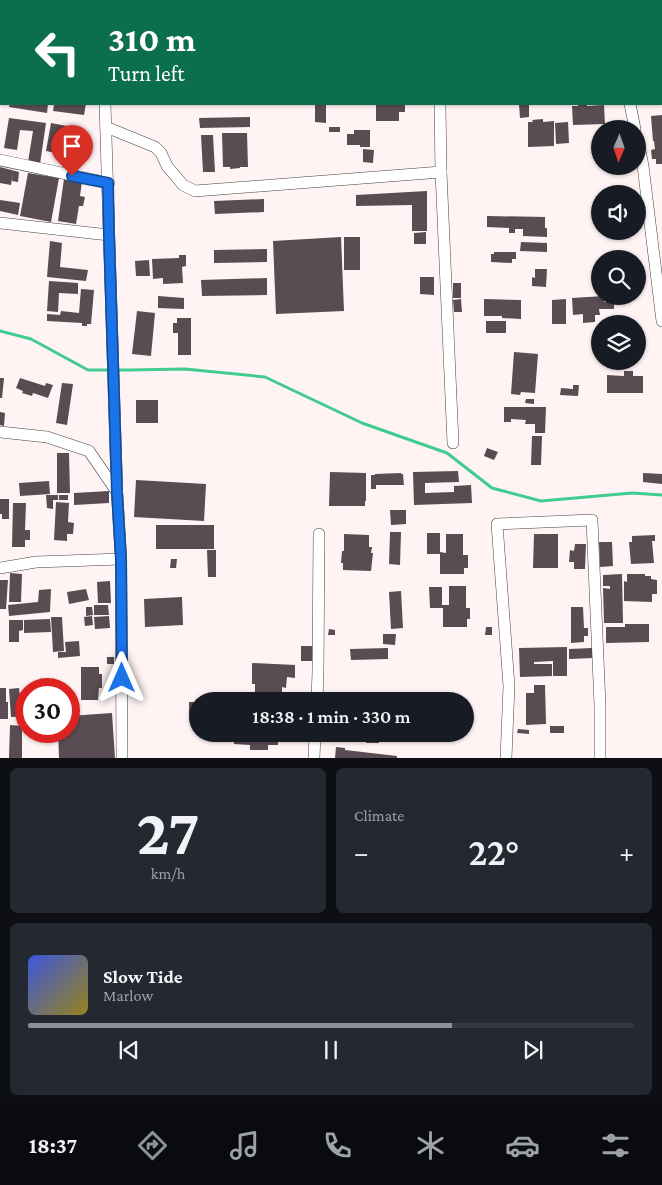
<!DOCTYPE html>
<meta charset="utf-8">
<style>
:root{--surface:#171b24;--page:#242831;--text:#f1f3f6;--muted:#9ea1a6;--line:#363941;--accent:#8c9099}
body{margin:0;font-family:"Crimson Pro",serif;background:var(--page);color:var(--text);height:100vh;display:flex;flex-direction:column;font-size:19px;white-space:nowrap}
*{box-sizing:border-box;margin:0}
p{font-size:16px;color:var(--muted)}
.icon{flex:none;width:28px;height:28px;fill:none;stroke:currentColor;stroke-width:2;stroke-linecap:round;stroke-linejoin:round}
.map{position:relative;height:758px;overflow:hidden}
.details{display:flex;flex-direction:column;gap:10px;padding:10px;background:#0d0f14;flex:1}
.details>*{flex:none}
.banner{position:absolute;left:0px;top:0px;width:662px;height:105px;box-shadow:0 1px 4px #0004;background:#0b6e4f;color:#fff;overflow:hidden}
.needle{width:32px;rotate:182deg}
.controls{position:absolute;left:591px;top:120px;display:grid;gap:10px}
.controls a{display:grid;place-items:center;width:55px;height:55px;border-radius:50%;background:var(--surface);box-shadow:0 1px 4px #0004;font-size:25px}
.speed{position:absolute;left:15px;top:678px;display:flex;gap:10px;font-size:25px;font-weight:700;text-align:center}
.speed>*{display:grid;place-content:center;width:65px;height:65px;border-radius:50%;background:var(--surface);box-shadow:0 1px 4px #0004;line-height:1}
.speed .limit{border:8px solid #d22;background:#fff;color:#111}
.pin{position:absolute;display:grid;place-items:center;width:42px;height:42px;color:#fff;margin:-51px -21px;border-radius:50% 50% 50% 0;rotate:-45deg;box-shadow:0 0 5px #0007}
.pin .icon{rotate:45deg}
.me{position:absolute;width:55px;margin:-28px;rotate:0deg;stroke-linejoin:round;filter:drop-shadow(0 0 4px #0008)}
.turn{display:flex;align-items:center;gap:18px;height:105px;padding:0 25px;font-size:22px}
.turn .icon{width:65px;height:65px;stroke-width:2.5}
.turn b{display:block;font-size:35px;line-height:42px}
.big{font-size:38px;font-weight:600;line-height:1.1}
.details .tile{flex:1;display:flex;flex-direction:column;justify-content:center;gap:8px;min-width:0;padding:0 18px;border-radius:8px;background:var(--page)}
.details .dial{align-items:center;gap:0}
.dial b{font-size:65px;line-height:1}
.song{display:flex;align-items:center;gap:15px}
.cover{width:60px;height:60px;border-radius:8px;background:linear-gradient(135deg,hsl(230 70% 55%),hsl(50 70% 35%))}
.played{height:5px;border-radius:2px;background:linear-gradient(90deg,var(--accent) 70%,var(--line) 70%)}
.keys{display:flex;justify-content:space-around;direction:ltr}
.heat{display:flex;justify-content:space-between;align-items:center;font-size:28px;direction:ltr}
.details .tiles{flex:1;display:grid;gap:10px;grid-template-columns:1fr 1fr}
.tile:last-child{grid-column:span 2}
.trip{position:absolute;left:189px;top:692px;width:285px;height:50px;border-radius:25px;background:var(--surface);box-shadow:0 1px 4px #0004;font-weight:600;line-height:50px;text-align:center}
.menu{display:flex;height:80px;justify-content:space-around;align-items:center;background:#090b0e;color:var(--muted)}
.menu .icon{width:35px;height:35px}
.menu .current{color:var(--accent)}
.menu b{font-size:22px;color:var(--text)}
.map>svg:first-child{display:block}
</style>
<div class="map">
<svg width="662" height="758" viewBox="0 0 662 758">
<rect width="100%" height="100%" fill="#fff3f4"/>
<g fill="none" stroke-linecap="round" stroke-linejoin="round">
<!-- stream -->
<polyline stroke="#40cc8f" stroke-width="3" points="0,331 31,339 88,370 130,370 185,369 265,377 362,423 447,453 492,488 541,501 632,493 662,495"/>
</g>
<!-- building -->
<g fill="#594c52">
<polygon points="10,104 48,104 47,113 9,107"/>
<polygon points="54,104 86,104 84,115 53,111"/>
<polygon points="315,104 326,104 326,123 315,122"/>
<polygon points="376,104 405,104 405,112 399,112 399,121 376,121"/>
<polygon points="519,104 529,104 529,117 520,118"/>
<polygon points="578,104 587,104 587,106 604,105 605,124 573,125 572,106 578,106"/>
<polygon points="662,115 662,164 656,164 656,159 652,159 651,150 655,149 654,141 653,141 651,116"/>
<polygon points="250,117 250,127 200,128 199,118"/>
<polygon points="9,118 46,123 40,164 28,162 33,131 20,130 17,150 4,148"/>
<polygon points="543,119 543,122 554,121 554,146 528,147 528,122 533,122 532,120"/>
<polygon points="568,122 569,143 556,144 555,123"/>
<polygon points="51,123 72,127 70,138 79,139 77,147 74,147 72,156 46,151"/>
<rect x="329" y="127" width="11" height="5"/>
<polygon points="354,130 370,130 370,147 360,147 360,145 347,145 347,134 354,134"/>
<polygon points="222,133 247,133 248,167 240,167 240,168 230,169 230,167 223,167"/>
<polygon points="201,135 213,135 215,172 203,172"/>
<polygon points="363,149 374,150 373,163 363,162"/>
<polygon points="0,167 19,172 18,182 12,181 13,173 11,185 0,183"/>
<polygon points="28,173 59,178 51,222 20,216"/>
<polygon points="64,179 82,181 80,196 85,197 83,206 79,206 76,224 58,221"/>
<polygon points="427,191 427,231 412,231 412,205 356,206 356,195"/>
<polygon points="264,199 264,212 215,214 214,201"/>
<polygon points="0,200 20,203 18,215 0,211"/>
<polygon points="487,216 545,217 545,228 547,228 547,237 523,236 523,229 515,229 515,233 509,233 509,228 487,227"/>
<polygon points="426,232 426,244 414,244 414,233"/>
<polygon points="341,237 344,311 276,314 273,241"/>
<rect x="344" y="237" width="16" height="33"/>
<polygon points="50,241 62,243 60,267 88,270 86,281 47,277"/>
<polygon points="521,242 547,243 547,252 520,251"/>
<polygon points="267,249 267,262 214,263 214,250"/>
<polygon points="494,252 516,252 516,259 512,259 512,263 491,262 491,254 494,254"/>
<polygon points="179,255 186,255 186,266 182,267 183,283 163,284 163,278 153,279 152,259 179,258"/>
<polygon points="149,260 150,276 136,276 135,261"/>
<polygon points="535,269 547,269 546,287 532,286 532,277 535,278"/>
<polygon points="420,277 434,277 434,295 420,294"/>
<polygon points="267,278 267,295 202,296 201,280"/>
<polygon points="49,281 78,283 78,294 59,293 58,312 47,311"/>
<rect x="453" y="283" width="8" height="15"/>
<polygon points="81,289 94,290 91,324 87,324 87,326 82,326 82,323 47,321 47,314 60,315 61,311 79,313"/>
<polygon points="158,296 184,298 184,309 158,308"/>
<polygon points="604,296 604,302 614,302 614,309 599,309 600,315 595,315 595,322 583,323 583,314 573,315 572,298"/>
<polygon points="461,299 462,312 454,312 453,300"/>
<polygon points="484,299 521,300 521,319 502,318 502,316 484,316"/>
<polygon points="566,299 566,324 552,324 552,300"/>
<polygon points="137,311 155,313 151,356 132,354"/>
<polygon points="177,318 191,318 191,355 178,355 178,333 173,333 173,323 177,323"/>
<rect x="486" y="321" width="20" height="12"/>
<polygon points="514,352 538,354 535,393 521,392 520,395 511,394"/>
<polygon points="624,371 633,371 633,376 643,376 643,393 607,393 607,375 624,376"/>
<polygon points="0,378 4,378 2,398 0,398"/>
<polygon points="20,378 45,386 46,383 53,385 48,398 33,393 32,396 22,393 23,391 16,388"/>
<polygon points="62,383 73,384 67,425 56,423"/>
<polygon points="573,385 579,385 578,396 560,395 561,388 573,389"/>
<polygon points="526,399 534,399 534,404 525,403"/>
<rect x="136" y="400" width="22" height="23"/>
<polygon points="504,407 546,407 545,433 535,433 535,424 525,424 526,420 511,419 511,422 504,422"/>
<polygon points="0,412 5,413 4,426 0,425"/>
<polygon points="532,436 542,436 541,465 531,465"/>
<polygon points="487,448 498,452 494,460 484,456"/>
<polygon points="57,453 69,453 70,493 57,493"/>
<polygon points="458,471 459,482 425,483 425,493 454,492 454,486 471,485 472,503 414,505 413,472"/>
<polygon points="330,472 366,473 366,501 365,501 365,506 329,506"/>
<polygon points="401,473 401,474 403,474 404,485 376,485 376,489 371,489 371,475 375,475 375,474"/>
<polygon points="643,473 662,474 662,484 643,482"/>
<polygon points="136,480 206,484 204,521 134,517"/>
<polygon points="49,481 50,494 20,496 19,483"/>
<polygon points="109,491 109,503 74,505 74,493"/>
<polygon points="46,495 58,495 58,500 53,500 53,509 47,508"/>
<rect x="59" y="495" width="9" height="5"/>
<polygon points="0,499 9,499 9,519 2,519 2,514 0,514"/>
<polygon points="56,502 69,503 68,522 74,523 73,534 67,534 67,541 54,540"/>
<polygon points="13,503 26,503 25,530 30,530 30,540 25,540 25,547 12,547"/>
<polygon points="390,510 406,510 406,524 391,525"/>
<rect x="156" y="525" width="58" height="24"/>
<polygon points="390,532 401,532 400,565 389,564"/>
<rect x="427" y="533" width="13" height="21"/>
<polygon points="344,534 369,535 369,547 372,547 371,553 373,553 371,571 343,570 343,563 341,563 342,551 344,551"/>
<polygon points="446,534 463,534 463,555 468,555 468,568 464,568 464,574 440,574 440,552 446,553"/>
<polygon points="534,534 558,534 558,568 533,568"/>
<polygon points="655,535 655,541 652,541 654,563 631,564 629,542 632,542 632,536"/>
<polygon points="599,542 612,542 613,566 600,567"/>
<polygon points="575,544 586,544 585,569 574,569 574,562 569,562 570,550 574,551"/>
<polygon points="207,550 216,550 216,577 208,577"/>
<polygon points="171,559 177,559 176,568 170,568"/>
<polygon points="10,573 22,574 21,602 9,602"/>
<polygon points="622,574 623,623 604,623 603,588 610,589 610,586 603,586 603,575"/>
<polygon points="627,574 645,574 645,576 651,576 651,579 657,580 657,594 652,594 652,602 624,601 624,581 627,582"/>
<polygon points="0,580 8,580 6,609 0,609"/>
<polygon points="110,581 111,603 98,603 97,582"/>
<polygon points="449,586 466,586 466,608 470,608 470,619 467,619 467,627 443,627 443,608 430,608 429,587 442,587 442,605 449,605"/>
<polygon points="51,589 50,612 9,616 8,605 38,602 39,590"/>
<polygon points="86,589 89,600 69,604 67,592"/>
<polygon points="401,591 403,628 391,629 389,592"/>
<polygon points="182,597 183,625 145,627 144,599"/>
<polygon points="94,605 108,605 109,615 94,615"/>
<polygon points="86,607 92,607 93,615 86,616"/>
<polygon points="571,607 583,607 584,628 588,628 588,636 584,636 584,642 571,643"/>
<polygon points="92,616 93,625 85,626 84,617"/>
<polygon points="109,616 110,628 95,629 94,617"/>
<polygon points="51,617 62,617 64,651 53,652"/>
<polygon points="50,619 51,632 24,633 24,620"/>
<polygon points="9,620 23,620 23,630 19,631 19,642 9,642"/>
<polygon points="625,624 649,624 649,642 606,643 606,627 625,627"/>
<polygon points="486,627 492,627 492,635 485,635"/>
<polygon points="329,629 335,630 335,635 328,635"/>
<polygon points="383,634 396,634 395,645 383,644"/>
<polygon points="79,641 80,656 58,658 58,652 66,652 65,642"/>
<rect x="301" y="646" width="12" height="15"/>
<polygon points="567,647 567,676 553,676 553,661 534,662 534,664 552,664 552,676 520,677 519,648"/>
<polygon points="388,648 388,659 351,660 350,649"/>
<polygon points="592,648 593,658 569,659 569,649"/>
<rect x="107" y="657" width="7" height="7"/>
<polygon points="252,663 295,665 295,678 287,677 286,688 282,687 282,692 274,692 274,695 277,695 277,701 246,701 246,694 255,694 255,684 252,684"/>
<polygon points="81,667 99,667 99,674 102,674 102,688 99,688 98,700 81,700"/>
<polygon points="534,685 545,685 546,724 526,725 526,693 534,693"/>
<polygon points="0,688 6,688 6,702 8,702 8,719 0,719"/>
<polygon points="19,688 21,705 26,705 26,716 11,717 9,689"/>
<rect x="189" y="702" width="9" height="13"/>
<polygon points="112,713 115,758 59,758 58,731 69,731 69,716"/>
<polygon points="10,725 22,726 22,758 9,758"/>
<rect x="550" y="726" width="14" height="7"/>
<polygon points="518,729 529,730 529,734 517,733"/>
<polygon points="42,731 53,731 54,738 43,739"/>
<polygon points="234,734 278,734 278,745 268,745 268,750 250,750 250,745 234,744"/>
<polygon points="335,734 364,734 364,736 358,736 358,740 340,739 340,737 334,737"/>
<polygon points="367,734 379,734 379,743 366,743"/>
<polygon points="336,747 345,748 345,750 397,756 397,758 335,758"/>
</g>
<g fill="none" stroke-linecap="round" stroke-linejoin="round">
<defs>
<g id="minor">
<polyline points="103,0 103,1"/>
<polyline points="420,0 420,1"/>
<polyline points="619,0 620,1"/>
<polyline points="105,104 117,492 121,559 122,758"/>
<polyline points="630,104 635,129"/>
<polyline points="106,127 155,147 161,153 167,166 183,185 195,191 441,172 440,104"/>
<polyline points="638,140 643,166 662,321"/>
<polyline points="0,160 109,183"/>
<polyline points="441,172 453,443"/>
<polyline points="0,223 109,235"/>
<polyline points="0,432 47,437 89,451 117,492"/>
<polyline points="0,568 36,562 121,559"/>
<polyline points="317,701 318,671 319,534"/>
<polyline points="314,758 315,734"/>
<polyline points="506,758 509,686 497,524 592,520 600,705 600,758"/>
</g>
</defs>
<!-- minor casing -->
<use href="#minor" stroke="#434343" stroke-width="12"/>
<!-- minor -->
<use href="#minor" stroke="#fff" stroke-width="11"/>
</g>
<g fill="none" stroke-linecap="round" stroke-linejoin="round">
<defs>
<polyline id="route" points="72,176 108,183 109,235 117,492 121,559 122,678"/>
</defs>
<!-- route casing -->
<use href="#route" stroke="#114b97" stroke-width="12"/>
<!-- route -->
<use href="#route" stroke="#1a73e8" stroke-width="9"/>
</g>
</svg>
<div class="controls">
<a><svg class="needle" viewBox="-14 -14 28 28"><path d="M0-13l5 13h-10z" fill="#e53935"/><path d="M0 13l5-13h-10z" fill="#9ea1a6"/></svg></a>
<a><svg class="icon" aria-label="sound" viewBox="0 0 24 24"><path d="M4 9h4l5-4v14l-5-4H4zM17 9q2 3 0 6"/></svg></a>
<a><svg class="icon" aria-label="search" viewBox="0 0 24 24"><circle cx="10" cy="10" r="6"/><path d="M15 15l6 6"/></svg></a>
<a><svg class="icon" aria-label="layers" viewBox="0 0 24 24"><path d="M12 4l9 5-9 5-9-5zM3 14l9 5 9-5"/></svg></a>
</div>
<div class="speed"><div class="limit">30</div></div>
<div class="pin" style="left:72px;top:176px;background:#d93025"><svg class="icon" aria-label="arrive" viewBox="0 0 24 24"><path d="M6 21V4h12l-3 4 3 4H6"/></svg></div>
<svg class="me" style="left:122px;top:678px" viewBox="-20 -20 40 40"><path d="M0-17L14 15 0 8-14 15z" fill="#1a73e8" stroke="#fff" stroke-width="4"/></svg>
<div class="trip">18:38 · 1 min · 330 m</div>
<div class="banner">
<div class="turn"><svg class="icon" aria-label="left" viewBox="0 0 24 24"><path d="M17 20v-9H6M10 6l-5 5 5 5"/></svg><div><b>310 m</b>Turn left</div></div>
</div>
</div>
<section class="details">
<div class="tiles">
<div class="tile dial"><b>27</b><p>km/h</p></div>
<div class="tile"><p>Climate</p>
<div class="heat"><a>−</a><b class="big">22°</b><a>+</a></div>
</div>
<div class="tile">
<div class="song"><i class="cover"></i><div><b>Slow Tide</b><p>Marlow</p></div></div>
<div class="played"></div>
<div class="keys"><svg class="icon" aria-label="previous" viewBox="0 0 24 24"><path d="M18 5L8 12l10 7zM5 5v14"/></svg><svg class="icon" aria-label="pause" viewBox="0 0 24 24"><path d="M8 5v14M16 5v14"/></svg><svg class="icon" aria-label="next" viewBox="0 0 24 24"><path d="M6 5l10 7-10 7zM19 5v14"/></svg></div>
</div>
</div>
</section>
<nav class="menu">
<b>18:37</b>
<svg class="icon current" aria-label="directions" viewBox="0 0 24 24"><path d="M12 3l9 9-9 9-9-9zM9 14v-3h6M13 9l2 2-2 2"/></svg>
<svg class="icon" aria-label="music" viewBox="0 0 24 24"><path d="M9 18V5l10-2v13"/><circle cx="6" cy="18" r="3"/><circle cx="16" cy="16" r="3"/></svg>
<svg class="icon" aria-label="phone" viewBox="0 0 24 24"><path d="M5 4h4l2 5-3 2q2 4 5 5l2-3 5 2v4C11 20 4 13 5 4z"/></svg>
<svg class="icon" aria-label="climate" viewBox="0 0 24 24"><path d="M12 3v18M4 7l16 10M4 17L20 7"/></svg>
<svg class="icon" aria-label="car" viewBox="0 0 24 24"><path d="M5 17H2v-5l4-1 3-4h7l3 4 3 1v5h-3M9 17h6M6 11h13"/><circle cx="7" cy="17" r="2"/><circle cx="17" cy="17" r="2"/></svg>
<svg class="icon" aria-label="filters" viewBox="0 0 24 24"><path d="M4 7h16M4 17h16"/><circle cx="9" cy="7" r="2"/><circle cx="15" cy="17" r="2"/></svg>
</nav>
